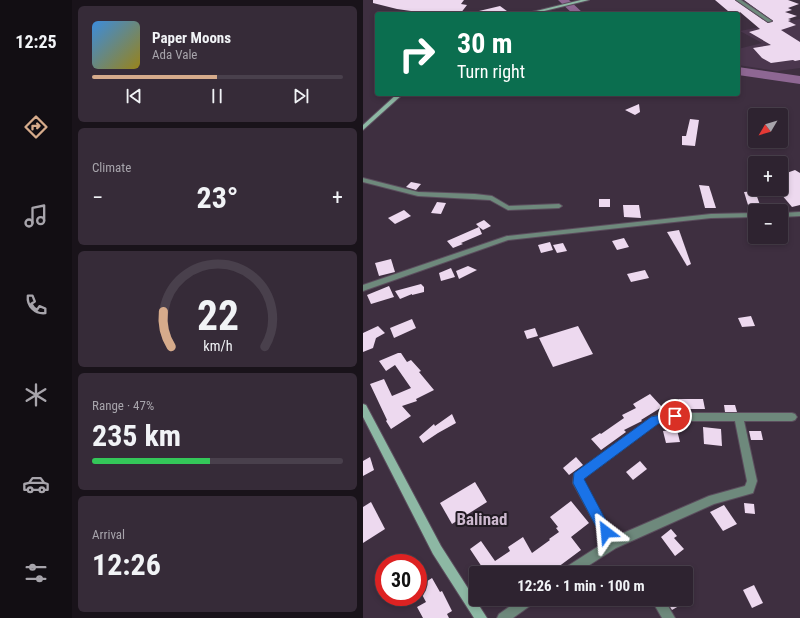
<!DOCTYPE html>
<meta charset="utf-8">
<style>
:root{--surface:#2e2330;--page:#362b38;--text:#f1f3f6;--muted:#a7a4ab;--line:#49404c;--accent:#d6ab8b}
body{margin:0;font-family:"Roboto Condensed",sans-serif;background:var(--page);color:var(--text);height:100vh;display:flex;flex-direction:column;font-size:15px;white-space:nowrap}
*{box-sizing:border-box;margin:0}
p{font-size:13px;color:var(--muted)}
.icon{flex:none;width:22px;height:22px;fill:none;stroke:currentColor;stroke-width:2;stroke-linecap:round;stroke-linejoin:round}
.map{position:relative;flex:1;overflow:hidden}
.details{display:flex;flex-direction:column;gap:6px;padding:6px;background:#19131a;width:291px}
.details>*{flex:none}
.guide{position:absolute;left:12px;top:12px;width:365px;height:84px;border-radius:4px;box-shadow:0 2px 6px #0003,0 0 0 1px var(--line);background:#0b6e4f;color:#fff;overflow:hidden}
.needle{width:26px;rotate:232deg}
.tools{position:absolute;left:385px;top:108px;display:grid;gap:8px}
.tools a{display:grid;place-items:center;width:40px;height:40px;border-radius:4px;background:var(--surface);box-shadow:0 2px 6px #0003,0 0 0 1px var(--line);font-size:20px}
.speed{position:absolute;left:12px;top:554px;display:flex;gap:8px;font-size:20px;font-weight:700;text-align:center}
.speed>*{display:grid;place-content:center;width:52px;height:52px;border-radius:50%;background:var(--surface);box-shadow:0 2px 6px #0003,0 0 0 1px var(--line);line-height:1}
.speed .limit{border:6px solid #d22;background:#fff;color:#111}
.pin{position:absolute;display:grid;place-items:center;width:34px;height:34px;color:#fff;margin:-17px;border:2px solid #fff;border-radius:50%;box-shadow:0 1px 4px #0007}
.me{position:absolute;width:44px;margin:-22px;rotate:331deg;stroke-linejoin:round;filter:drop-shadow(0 0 3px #0008)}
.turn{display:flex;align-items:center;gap:14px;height:84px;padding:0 16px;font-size:18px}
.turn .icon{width:52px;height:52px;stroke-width:2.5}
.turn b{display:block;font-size:28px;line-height:34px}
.big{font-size:30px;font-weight:700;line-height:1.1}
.details .tile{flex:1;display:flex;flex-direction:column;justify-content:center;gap:6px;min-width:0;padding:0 14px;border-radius:6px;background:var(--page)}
.details .dial{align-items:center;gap:0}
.dial svg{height:104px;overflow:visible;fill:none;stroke:var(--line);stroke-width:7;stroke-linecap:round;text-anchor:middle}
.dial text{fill:var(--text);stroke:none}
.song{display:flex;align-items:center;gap:12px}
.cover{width:48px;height:48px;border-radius:6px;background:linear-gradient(135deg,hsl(210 70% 55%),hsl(50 70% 35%))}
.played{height:4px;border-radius:2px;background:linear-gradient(90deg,var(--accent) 50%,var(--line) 50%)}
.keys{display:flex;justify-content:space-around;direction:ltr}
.heat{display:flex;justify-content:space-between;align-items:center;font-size:22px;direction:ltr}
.charge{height:6px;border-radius:3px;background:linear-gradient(90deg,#34c759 47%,var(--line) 0)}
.trip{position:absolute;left:106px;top:566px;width:224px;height:40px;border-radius:4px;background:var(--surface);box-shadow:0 2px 6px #0003,0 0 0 1px var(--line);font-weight:700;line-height:40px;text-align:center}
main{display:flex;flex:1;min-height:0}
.menu{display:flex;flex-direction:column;width:72px;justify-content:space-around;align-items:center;background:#120e13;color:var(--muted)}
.menu .icon{width:28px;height:28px}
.menu .on{color:var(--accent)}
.menu b{font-size:18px;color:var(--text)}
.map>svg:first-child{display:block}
</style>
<main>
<nav class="menu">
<b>12:25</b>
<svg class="icon on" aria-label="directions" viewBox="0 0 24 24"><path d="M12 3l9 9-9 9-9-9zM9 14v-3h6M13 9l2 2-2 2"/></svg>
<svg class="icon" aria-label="music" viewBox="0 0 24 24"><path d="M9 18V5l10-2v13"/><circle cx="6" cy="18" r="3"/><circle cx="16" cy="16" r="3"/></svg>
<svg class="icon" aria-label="phone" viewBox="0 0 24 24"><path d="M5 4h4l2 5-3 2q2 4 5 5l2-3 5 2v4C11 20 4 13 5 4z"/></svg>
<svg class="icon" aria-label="climate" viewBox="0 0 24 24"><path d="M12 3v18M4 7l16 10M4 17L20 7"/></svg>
<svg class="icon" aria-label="car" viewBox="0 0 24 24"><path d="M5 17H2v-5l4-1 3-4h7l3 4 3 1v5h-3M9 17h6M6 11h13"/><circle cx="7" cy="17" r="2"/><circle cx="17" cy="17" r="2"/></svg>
<svg class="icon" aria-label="filters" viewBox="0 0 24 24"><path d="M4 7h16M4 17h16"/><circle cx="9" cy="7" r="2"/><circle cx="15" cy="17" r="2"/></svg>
</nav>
<section class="details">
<div class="tile">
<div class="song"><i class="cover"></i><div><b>Paper Moons</b><p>Ada Vale</p></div></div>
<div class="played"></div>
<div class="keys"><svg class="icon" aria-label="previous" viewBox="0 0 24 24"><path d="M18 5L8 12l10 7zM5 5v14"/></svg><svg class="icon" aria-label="pause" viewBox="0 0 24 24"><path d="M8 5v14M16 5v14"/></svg><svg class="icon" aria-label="next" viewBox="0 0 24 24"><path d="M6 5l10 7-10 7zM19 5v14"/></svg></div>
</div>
<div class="tile"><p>Climate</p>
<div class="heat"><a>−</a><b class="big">23°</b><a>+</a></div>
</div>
<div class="tile dial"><svg viewBox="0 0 100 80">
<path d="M14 69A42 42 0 1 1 86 69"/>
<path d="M14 69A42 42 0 0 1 8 42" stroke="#d6ab8b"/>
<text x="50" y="56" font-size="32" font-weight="700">22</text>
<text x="50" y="72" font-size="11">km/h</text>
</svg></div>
<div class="tile"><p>Range · 47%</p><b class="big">235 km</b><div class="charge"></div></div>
<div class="tile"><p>Arrival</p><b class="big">12:26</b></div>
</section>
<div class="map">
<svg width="437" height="618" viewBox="0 0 437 618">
<rect width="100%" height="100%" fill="#3e2f40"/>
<!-- built -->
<polygon fill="#4b374e" points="437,19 437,68 414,71 375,65 375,49 399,43 377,31"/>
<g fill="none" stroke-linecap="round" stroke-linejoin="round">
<!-- river -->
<g fill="#8e6793" fill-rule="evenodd">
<polygon points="195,0 206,0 221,14 210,14"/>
<polygon points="375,67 437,76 437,84 375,75"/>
</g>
</g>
<!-- building -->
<g fill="#edd9ef">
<polygon points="10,0 101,0 98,4 104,5 97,14 69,14 34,9 10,3"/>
<polygon points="352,0 372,0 405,23 410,21 381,0 425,0 436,4 425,8 429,10 422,12 434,16 425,19 428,20 425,21 433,25 418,30 437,42 437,60 432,61 430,60 408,63 399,58 390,48 408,45 386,32 397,29 377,12 375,15 364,13 365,11"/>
<polygon points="137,6 148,14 116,14 116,11"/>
<polygon points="276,104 277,112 272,115 262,110"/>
<polygon points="327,119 336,120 332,146 319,145 319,136 323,136"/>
<polygon points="432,170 437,173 437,205 429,207 418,194 418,175"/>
<polygon points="48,182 58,184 53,190 43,187"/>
<polygon points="336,185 346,186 353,208 342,208"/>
<polygon points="392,191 397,205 385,205 381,192"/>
<rect x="236" y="199" width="11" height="8"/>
<polygon points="74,202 83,203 78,214 68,213"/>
<polygon points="260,205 276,205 278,218 261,217"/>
<polygon points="41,210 48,216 32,224 25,218"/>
<polygon points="121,220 128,226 120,230 116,227 119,234 98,243 100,244 90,248 84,241 116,227 113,224"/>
<polygon points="316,230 328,264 324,266 304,232"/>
<polygon points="261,238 266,247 254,250 249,241"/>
<polygon points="187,242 190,250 178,253 175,245"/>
<polygon points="200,243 204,251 194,253 190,245"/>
<polygon points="28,259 32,272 16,276 12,263"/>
<polygon points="105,266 114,270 96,279 93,271"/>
<polygon points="88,268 92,277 78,281 76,273"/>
<polygon points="282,270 286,278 268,282 264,274"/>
<polygon points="58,284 61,287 61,292 49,295 49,294 37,299 32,291"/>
<polygon points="26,286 31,297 8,304 4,295"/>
<polygon points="388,316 392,326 379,327 375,318"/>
<polygon points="49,319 53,328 31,338 27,328"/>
<polygon points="15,326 22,333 13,338 10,348 0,352 0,333"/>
<polygon points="215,326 230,354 190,367 176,338"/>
<polygon points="172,328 175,336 164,339 161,331"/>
<polygon points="35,353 38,353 44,362 48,360 58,371 56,372 71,390 53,399 54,401 39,406 48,416 28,429 23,421 24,420 7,384 21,379 29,396 48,388 32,365 23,371 16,361"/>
<polygon points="287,394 299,407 278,420 279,421 261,430 263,432 238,450 228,439 237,433 238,434 261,418 259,415 273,408 270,404"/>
<polygon points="316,399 340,399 342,409 317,409"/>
<polygon points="361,405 372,405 374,412 362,412"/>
<polygon points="89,414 93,423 75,433 60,443 56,437 71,424 72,426"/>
<polygon points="340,427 358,429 359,446 341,444"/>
<polygon points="314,430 317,442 303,443 300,431"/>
<polygon points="386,431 398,431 400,440 388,440"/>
<polygon points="7,457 11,470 0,476 0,461"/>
<polygon points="213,457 220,465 206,475 200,468"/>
<polygon points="277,461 284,469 270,480 263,472"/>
<polygon points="112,482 124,502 89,524 77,503"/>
<polygon points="208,501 226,523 208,537 218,550 187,573 123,573 107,549 118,541 132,561 147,551 145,547 160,537 169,553 187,540 186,539 196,532 193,528 195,527 187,517"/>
<polygon points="8,502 22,529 0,543 0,507"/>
<polygon points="381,503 391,504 392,514 382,513"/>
<polygon points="361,505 374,524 360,531 347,512"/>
<polygon points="308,529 314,536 311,538 321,549 312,556 298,537"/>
<polygon points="69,578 77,592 79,591 89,611 84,614 86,618 60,618 54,607 63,602 55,587"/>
<polygon points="391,585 400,603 389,608 380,590"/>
<polygon points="309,599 328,599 309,610 304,602"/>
</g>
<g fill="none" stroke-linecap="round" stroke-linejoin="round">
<defs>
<g id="minor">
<polygon points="373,0 378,0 409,21 405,22"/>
<polygon points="0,178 55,192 112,194 129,196 146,206 196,204 199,206 196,208 145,210 127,200 55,196 0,182"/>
<polygon points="437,212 437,216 418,217 418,213"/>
<polygon points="392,213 392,217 348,218 145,240 0,291 0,285 144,236 348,214"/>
<path d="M 302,413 L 429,413 L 432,414 L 434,417 L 432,420 L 429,421 L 381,421 L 394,481 L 390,493 L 351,504 L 253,548 L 214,573 L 198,573 L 200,569 L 242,542 L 210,483 L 211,474 L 289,417 ZM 302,421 L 372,421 L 384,481 L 382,486 L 346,496 L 251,537 L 220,482 L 220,479 L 295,423 Z"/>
<polygon points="157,599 173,599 171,603 150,618 134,618 136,614"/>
<polygon points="288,599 301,599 312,618 299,618"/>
</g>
<g id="secondary">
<polygon points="218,0 226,0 169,14 161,14"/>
<polygon points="34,94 40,94 0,130 0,125"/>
<polygon points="0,404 3,405 78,546 124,618 111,618 70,554 0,417"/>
</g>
</defs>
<!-- minor casing -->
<use href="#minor" stroke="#5b4d5d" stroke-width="2"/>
<!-- secondary casing -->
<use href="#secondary" stroke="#5b4d5d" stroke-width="2"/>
<!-- minor -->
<use href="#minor" fill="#6e897c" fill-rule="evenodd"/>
<!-- secondary -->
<use href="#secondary" fill="#8db8a4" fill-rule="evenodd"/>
</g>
<!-- route -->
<polygon fill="#1a73e8" stroke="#114b97" points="312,412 315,413 317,416 315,419 295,424 221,479 249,532 247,536 243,538 238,536 210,483 211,473 288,417"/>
<g text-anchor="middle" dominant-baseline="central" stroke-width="4" stroke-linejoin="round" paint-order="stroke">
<!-- near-quarter labels -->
<g font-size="17" font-weight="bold" fill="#ccb8ce" stroke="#211a22">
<text x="119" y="519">Balinad</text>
</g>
</g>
</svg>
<div class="tools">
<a><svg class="needle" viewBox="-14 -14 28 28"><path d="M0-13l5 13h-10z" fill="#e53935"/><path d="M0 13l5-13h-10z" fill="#a7a4ab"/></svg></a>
<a>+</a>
<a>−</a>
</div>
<div class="speed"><div class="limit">30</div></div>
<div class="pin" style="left:312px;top:416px;background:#d93025"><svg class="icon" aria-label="arrive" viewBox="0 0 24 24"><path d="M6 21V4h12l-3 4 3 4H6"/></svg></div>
<svg class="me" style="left:243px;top:532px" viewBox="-20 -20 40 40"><path d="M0-17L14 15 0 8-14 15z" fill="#1a73e8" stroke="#fff" stroke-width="4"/></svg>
<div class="trip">12:26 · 1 min · 100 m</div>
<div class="guide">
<div class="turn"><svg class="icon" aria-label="right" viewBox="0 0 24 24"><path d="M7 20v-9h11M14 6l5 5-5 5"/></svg><div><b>30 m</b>Turn right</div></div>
</div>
</div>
</main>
